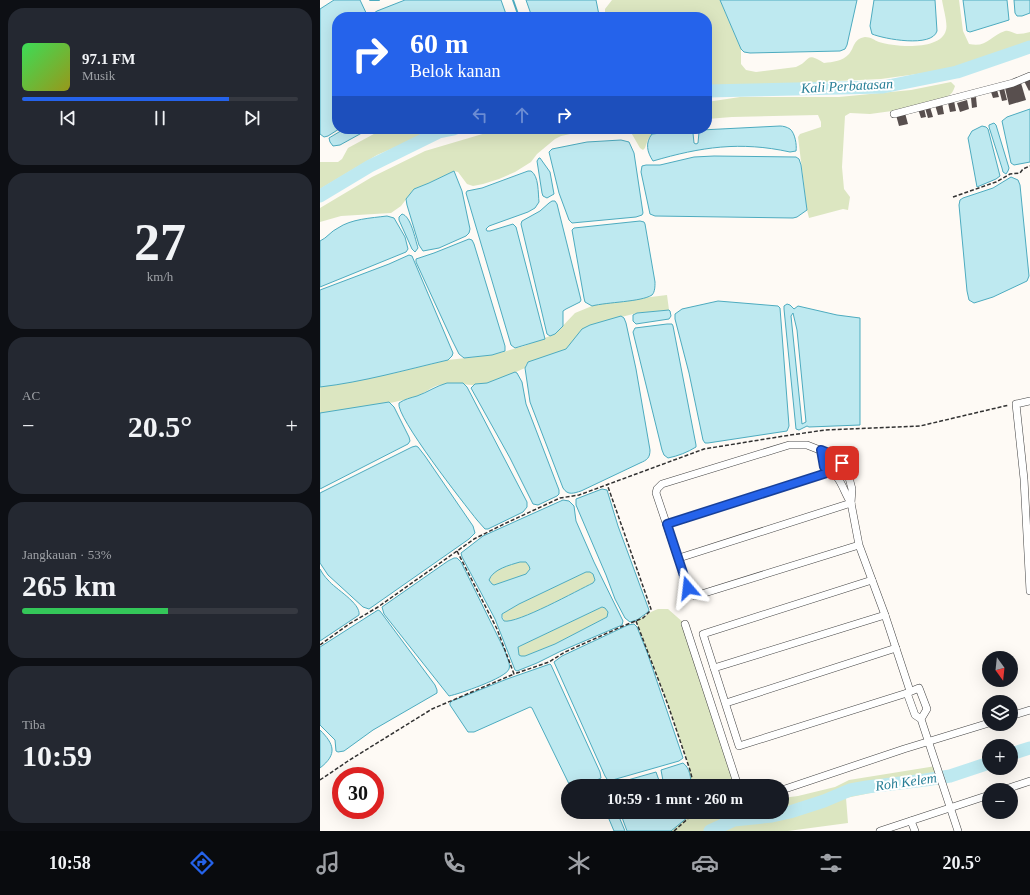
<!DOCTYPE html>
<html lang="id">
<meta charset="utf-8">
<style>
:root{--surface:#171b24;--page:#242831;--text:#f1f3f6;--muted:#9ea1a6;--line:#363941;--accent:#2563eb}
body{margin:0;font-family:"Times New Roman",serif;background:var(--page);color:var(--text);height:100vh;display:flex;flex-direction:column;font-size:15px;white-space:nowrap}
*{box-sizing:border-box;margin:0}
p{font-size:13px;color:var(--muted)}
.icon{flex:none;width:22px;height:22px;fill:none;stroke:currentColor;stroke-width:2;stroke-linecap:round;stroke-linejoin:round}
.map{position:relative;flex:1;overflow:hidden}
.details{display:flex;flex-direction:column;gap:8px;padding:8px;background:#0d0f14;width:320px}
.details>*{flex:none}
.hud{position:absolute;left:12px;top:12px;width:380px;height:122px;border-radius:16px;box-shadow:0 4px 16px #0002;background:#2563eb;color:#fff;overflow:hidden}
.needle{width:26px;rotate:165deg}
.tools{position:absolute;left:662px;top:651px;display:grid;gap:8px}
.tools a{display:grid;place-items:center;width:36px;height:36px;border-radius:50%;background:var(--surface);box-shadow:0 4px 16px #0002;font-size:20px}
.speed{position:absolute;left:12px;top:767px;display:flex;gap:8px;font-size:20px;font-weight:700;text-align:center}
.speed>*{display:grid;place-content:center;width:52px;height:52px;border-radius:50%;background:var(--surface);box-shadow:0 4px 16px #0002;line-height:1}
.speed .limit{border:6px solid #d22;background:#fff;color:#111}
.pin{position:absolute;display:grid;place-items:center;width:34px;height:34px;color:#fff;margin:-17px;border-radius:8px;box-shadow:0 2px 6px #0006}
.me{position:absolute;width:44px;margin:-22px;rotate:343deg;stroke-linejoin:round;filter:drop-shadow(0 0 3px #0008)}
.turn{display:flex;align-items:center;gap:14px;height:84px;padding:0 12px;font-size:18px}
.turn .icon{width:52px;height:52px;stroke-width:2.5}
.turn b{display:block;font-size:28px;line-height:34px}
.lanes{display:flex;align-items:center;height:38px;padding:0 12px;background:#0003;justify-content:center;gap:20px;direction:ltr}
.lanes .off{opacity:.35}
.big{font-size:30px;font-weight:700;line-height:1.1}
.details .card{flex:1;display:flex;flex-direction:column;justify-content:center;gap:6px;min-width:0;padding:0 14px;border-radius:16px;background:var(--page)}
.details .dial{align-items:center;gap:0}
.dial b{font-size:52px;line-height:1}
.song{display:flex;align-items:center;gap:12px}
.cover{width:48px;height:48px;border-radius:6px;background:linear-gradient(135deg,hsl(130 70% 55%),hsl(60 70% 35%))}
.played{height:4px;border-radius:2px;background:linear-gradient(90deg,var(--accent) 75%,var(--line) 75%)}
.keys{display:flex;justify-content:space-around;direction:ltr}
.heat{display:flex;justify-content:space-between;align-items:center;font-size:22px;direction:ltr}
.charge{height:6px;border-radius:3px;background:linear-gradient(90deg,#34c759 53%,var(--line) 0)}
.trip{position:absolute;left:241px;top:779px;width:228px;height:40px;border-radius:20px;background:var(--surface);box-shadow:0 4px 16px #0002;font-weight:700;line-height:40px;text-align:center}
.tab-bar{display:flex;height:64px;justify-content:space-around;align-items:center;background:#090b0e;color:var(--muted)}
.tab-bar .icon{width:28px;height:28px}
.tab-bar .current{color:var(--accent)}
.tab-bar b{font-size:18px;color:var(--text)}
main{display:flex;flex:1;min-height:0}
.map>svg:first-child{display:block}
</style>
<main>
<section class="details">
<div class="card">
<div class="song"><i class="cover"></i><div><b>97.1 FM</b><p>Musik</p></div></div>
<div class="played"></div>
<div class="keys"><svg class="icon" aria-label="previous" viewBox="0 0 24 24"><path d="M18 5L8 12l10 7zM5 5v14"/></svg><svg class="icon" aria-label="pause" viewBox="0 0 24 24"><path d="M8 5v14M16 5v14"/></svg><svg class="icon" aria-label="next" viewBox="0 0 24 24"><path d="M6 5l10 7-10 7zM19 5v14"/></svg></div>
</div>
<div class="card dial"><b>27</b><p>km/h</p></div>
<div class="card"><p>AC</p>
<div class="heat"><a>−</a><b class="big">20.5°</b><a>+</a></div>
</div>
<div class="card"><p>Jangkauan · 53%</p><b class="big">265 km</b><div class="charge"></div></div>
<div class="card"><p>Tiba</p><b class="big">10:59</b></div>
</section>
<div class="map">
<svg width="710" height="831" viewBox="0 0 710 831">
<rect width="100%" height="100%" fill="#fefaf5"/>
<!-- green -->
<g fill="#dce6c1">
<path d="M 292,0 L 400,0 L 421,49 L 421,64 L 426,70 L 436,72 L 476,67 C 492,61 484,51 504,63 C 513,62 523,61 529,54 C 535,47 533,39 545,37 C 551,37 554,40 559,42 C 575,47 621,51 626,30 C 628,24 623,7 622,0 L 639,0 L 643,31 L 649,44 C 667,48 670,36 685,31 C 690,30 692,33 697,34 C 701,34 706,33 710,32 L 710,44 L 679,53 L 655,63 L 626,70 L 561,79 L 518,81 L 503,83 L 387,87 L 387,17 L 285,17 L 285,9 Z"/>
<path d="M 631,82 L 635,86 C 633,92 632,94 626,97 L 572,111 L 550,114 L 530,113 L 525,116 L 522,167 L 524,189 L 530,197 L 528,210 L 523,209 L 489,218 L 487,210 L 478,137 L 480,134 L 501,127 L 501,122 L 498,115 L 412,117 L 387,119 L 387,102 L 420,97 L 519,97 L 591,90 Z"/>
<polygon points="63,129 118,129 57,155 0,189 0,162 18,162 22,159 28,148"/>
<polygon points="186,129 273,129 241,136 235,139 217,154 211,162 195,172 179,179 163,184 153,186 147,184 138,172 134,171 109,183 94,189 81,206 71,213 21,216 0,222 0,208 52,177 105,151 176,130"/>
<polygon points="309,129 338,129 328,139 325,148 323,150 320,148"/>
<path d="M 347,295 L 349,310 L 317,313 L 270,325 L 246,349 L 206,364 L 205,368 C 191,374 174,385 159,385 C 145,385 133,382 119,385 C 111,387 105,393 97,396 C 67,406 31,409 0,413 L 0,387 L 20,384 L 75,373 L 128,360 L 172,355 L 204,346 L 235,334 L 255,313 L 272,306 L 282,303 Z"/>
<path d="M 200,562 L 206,562 L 209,566 L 210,569 L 207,574 L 174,585 L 172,584 L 169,580 C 173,569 190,565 200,562 Z"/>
<path d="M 266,572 L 270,572 L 273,573 L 275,580 L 273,583 C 258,590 197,624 184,621 L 182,614 L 199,604 Z"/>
<polygon points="282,607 286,608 288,612 287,617 235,644 205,656 201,656 199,655 198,647"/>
<path d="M 338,609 L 348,609 L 365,624 L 418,786 L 371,786 L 370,778 L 368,770 L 370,769 L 348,705 L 316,621 C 325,617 329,612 338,609 Z"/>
<polygon points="616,766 622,784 565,790 526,798 528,823 468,831 351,831 368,817 371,812 462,812 462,798 478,796 515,787 529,780"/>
</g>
<!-- water -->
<g fill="#bee9f0" stroke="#4dabbf" fill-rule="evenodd">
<polygon points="14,0 40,0 48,17 17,17 17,129 19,129 8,136 4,137 0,134 0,9"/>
<polygon points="85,0 181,0 187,17 55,17 54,13 57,11"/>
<polygon points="206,0 276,0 279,15 278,17 212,17"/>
<polygon points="400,0 537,0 527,45 525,49 520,51 430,53 424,52 421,49"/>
<path d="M 554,0 L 615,0 L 617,31 C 612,48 564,39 552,34 L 550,26 Z"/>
<polygon points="643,0 687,0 689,20 650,32 647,31"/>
<polygon points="694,0 710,0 710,13 702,16 697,16 695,13"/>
<polygon points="710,109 710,162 694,165 691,163 682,121 687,117"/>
<polygon points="674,123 676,125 689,168 688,171 686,174 683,172 682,168 669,127 669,125"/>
<path d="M 460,126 C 463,126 467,127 470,129 C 475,133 477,145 476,151 L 470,152 C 420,141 381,147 333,161 C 327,152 325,143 332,134 L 370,130 L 373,133 L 374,143 L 376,144 L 378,143 L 379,132 L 381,130 Z"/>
<polygon points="662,126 666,127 668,129 680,176 676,179 657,187 648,138 652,131"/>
<polygon points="24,129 49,129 20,145 13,146 10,142 9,138"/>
<polygon points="301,140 309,142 314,153 323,213 322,215 316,217 252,223 249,220 239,193 229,152 232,149 267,142"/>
<polygon points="394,156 476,157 479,159 481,165 487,210 477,217 473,218 335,216 330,214 321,172 322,166 326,165 340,165 374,157"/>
<polygon points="219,158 220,158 230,172 234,194 227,198 223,196 222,193 217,161"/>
<polygon points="134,171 142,191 150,229 149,233 146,236 119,248 103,251 99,245 87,205 86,199 94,189 109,183"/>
<path d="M 208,171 L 211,171 C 219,176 218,193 219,202 L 215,208 L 208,212 L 169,226 L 166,229 L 167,231 L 170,231 L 193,224 L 196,227 L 224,335 L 225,339 L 195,348 L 191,345 L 146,193 L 147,191 L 162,188 Z"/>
<polygon points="691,177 698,180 700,185 709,276 707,281 673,297 654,303 649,300 647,291 639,205 640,200 643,198 673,188"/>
<polygon points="232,201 235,201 237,204 261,300 260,302 246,309 243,311 243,326 235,334 230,336 227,334 201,224 202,221 220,211 229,203"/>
<path d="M 82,214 C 91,216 95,239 98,248 L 95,252 L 92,249 L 79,220 L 79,217 Z"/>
<path d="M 67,216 L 74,218 L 85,237 L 88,249 L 86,252 L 0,287 L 0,241 C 7,238 11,231 18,228 C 31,219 51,218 67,216 Z"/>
<path d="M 320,221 L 324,222 L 325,224 L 335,282 C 335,286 335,292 332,295 C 321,302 287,302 272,306 L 265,302 L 264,298 L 252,230 L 254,228 Z"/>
<polygon points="149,239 152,240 154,244 185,346 185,351 172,355 144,358 139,354 132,340 96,262 96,259 114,253"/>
<path d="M 89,255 L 92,256 L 133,353 L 132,356 L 128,360 C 85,370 43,382 0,387 L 0,290 L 69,264 Z"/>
<polygon points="398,301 458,306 460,308 469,426 467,431 388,443 385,443 383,440 369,373 355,319 355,314 362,309"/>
<path d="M 467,304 L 470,305 L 474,309 L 478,306 L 517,315 L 540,318 L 540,425 L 489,427 L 487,426 L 479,430 L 476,429 L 464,309 L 464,306 ZM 473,313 L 477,330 L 486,422 L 482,424 L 471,316 Z"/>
<polygon points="349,310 350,311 351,316 349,319 316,324 313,321 313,315 317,313"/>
<path d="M 301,316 L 304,318 L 306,323 L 316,369 L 330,450 C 330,458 327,460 320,463 L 261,491 C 254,493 248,496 243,488 L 210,402 L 205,368 L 208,362 L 246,349 L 262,329 L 270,325 Z"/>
<path d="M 347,324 L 352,324 L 353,326 L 376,445 L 376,447 C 368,452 358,456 348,458 L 344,455 L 342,450 L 313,332 L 315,328 Z"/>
<polygon points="195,372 197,373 202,382 206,404 239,490 239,494 237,496 218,505 213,504 190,458 151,388 155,384 167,383"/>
<path d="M 127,383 L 143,383 L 147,387 L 207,502 L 207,507 L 203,512 L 168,529 L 165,529 L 157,520 C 145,505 75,416 79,403 C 85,399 90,398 97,396 C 108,392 116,386 127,383 Z"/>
<polygon points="69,402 74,407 89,437 90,441 88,444 0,489 0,413"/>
<polygon points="96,446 98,447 105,456 153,526 155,533 149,539 49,609 43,607 8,575 0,563 0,493 92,447"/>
<polygon points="282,489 287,490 298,526 329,610 328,612 317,620 310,622 305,618 295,599 286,575 256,505 256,499"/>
<path d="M 243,500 L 249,501 L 254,506 L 256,521 L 274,562 L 303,621 L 302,625 L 295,628 L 241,651 L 217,663 L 197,671 L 195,670 L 175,619 L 142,557 L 141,553 L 163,536 ZM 200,562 L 206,562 L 209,566 L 210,569 L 206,574 L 174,585 L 172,584 L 169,580 C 173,569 190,565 200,562 ZM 266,572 L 270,572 L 273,574 L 275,580 L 273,583 C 258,590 197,624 184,621 L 182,618 L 182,614 L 199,604 ZM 282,607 L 285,608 L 288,612 L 287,617 L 235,644 L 205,656 L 201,656 L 199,655 L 198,647 Z"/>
<path d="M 134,558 L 137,558 L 141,562 L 185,651 C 186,656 191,664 189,669 C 186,678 139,694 129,696 L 64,614 L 62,607 L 128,561 Z"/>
<path d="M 0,569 C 2,573 5,577 8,580 C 15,589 41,603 39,615 L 0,641 Z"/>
<polygon points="58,610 60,611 115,685 117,690 117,693 53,730 24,751 18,752 16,751 15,740 0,725 0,647"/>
<polygon points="314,624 317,627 327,652 363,758 359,761 289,781 287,779 285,776 234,662 242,656 308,625"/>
<polygon points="230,664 231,665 280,772 281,778 265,786 250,786 212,708 210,707 154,732 148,732 130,705 130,703 132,701 187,679"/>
<path d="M 0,730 C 14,744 18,754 0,768 Z"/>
<path d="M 363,763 C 370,768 371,778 371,786 L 344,786 L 341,770 Z"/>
<polygon points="336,772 341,786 290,786 290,785"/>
<polygon points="286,812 297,812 305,831 294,831"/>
<polygon points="300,812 371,812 368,817 351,831 307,831"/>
</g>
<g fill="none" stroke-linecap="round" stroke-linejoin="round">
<!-- stream -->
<g stroke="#4dabbf" stroke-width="2">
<polyline points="50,0 59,0"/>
<polyline points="193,0 199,17"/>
</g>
<!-- river -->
<g stroke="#bee9f0" stroke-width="13">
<polyline points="387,91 563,87 637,72 710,47"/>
<polyline points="0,196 50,166 119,132 134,129"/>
<polyline points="691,754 710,748"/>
<polyline points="390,831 414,820 452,816 470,812 504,801 530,790 547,787 605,780 630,776 669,763"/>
</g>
</g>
<!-- building -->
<g fill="#584f4e">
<polygon points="710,79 710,90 709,91 704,81"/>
<polygon points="701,83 706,100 689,105 685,88"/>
<polygon points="684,88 687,100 682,101 679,89"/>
<polygon points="677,90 679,97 673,98 671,92"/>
<polygon points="656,97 657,107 652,108 651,98"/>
<polygon points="647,100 649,109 640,112 637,103"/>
<polygon points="634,101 636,111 630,112 628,103"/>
<polygon points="622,103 624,114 618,115 615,105"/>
<polygon points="610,107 613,117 608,118 605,108"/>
<polygon points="604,108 606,117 601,118 598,109"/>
<polygon points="585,113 588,124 579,126 576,115"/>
</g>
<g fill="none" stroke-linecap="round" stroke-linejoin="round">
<defs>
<g id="minor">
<polyline points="574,114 693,83 710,76"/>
<polyline points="710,401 696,404 704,479 710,591"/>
<path d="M 501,450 L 504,467 C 522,476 521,487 531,503"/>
<polyline points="347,524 513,471"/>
<polyline points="539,545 375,596 371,593 368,588 336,493 337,489 342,484 469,445 487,445 515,456 522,463 528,474 532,489 531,503 539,545 565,615 590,691"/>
<polyline points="359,558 531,503"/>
<polyline points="552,580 383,634 419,746 587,693"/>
<polyline points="365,624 418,786"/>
<polyline points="394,668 565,615"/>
<polyline points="406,703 576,648"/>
<polyline points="691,716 710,710"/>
<polyline points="601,719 607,709 599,688 587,693 595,715 601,719 638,831"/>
<polyline points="462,790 584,749 669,723"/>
<polyline points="683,790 710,781"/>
<polyline points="591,821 595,831"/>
<polyline points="560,831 669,795"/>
</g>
</defs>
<!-- minor casing -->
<use href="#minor" stroke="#434343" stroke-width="8"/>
<!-- path -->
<g stroke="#323232" stroke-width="1.5" stroke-dasharray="4 2" stroke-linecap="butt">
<polyline points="633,197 676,182 690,174 700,173 703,169 710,166"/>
<polyline points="137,551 177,629 194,674 229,662 245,652 303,626 323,618 330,611 331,609 287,484"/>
<polyline points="316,621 348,705 370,770 374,786"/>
<polyline points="0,645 29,624 58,607 154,539 184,524 240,498 259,495 384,449 464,436 505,430 600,426 689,405"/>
<polyline points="0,780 28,761 112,709 194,674"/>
<polyline points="354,831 372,815 374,812"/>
</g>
<!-- minor -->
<use href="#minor" stroke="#fff" stroke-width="7"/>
</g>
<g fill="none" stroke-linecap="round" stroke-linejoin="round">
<defs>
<polyline id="route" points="368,588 347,524 513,471 504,467 501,450 516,456 522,463"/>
</defs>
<!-- route casing -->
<use href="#route" stroke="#184099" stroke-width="10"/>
<!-- route -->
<use href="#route" stroke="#2563eb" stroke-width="7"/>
</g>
<g text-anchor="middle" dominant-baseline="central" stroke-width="4" stroke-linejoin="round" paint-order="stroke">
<!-- water labels -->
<g font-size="14" font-style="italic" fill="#267e96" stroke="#fff">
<text transform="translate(527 86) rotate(-3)">Kali Perbatasan</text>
<text transform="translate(586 782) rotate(-8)">Roh Kelem</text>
</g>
</g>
</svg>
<div class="tools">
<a><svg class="needle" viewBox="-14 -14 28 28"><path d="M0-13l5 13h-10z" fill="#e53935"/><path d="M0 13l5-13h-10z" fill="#9ea1a6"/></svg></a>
<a><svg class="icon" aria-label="layers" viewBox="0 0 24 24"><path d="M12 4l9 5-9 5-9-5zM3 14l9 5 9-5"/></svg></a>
<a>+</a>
<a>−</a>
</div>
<div class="speed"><div class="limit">30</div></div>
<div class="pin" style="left:522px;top:463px;background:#d93025"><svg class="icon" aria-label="arrive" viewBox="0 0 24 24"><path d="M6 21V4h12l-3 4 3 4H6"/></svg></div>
<svg class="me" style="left:368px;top:588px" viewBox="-20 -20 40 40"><path d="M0-17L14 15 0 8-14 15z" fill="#2563eb" stroke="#fff" stroke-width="4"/></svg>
<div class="trip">10:59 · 1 mnt · 260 m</div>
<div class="hud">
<div class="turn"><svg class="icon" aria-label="right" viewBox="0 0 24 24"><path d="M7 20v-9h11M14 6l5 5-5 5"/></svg><div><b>60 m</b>Belok kanan</div></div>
<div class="lanes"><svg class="icon off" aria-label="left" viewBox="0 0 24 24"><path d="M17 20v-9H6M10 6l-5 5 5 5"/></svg><svg class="icon off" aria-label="ahead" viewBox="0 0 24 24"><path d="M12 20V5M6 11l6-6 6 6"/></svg><svg class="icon" aria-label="right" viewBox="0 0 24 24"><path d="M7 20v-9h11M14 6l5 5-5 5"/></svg></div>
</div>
</div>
</main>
<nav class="tab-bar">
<b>10:58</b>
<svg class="icon current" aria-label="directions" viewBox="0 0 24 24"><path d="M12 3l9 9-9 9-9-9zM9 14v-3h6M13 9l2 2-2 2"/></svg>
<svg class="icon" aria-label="music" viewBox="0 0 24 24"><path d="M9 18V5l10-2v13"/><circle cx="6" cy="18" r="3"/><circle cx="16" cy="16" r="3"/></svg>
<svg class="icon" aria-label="phone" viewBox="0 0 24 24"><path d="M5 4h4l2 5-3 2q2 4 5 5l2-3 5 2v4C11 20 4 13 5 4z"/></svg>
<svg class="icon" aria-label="climate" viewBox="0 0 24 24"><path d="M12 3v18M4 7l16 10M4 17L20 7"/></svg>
<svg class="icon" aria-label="car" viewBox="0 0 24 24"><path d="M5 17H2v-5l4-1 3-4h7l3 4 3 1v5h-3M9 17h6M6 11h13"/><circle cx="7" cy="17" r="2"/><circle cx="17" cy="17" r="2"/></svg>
<svg class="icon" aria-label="filters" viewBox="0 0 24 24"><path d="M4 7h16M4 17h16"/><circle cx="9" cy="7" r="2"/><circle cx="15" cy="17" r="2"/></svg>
<b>20.5°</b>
</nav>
